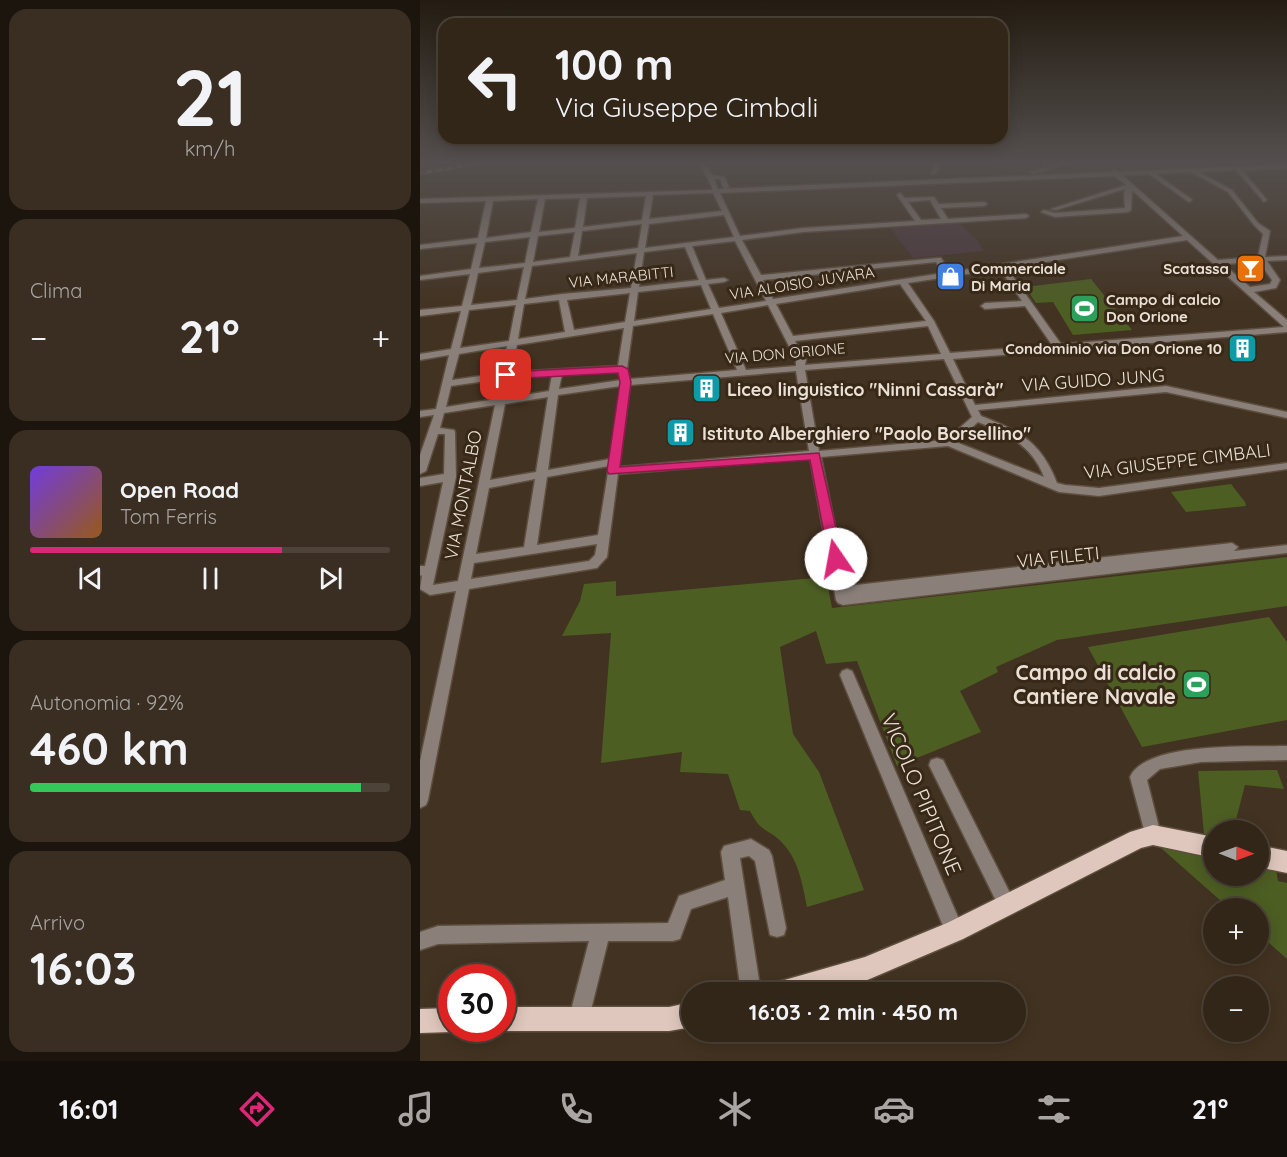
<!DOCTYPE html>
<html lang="it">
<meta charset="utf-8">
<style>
:root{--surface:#322619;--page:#3a2e22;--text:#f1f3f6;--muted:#a8a5a2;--line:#4d4338;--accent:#db2777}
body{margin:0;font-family:Quicksand,sans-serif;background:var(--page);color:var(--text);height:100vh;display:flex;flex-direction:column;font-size:22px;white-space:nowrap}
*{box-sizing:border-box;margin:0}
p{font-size:20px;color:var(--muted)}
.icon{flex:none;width:33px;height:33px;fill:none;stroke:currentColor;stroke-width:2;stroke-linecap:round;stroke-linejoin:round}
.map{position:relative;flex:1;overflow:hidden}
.details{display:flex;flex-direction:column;gap:9px;padding:9px;background:#1c150e;width:420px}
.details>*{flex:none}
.top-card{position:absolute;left:18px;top:18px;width:570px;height:126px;border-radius:18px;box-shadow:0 3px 15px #0003,0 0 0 2px var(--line);background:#322619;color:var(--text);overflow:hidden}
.needle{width:39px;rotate:91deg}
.fabs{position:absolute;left:783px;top:820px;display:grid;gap:12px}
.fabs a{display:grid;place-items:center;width:66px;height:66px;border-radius:50%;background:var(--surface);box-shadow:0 3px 15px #0003,0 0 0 2px var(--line);font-size:30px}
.speed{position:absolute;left:18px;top:964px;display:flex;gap:12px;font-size:30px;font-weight:700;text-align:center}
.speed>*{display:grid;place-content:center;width:78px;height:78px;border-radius:50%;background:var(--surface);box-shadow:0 3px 15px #0003,0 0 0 2px var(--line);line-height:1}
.speed .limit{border:9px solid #d22;background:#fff;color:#111}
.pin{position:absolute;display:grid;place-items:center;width:51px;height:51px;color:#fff;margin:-26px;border-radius:12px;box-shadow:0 3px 9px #0006}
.me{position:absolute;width:66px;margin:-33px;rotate:348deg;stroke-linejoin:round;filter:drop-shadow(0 0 4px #0008)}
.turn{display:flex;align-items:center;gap:21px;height:126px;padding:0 18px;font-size:27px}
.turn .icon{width:78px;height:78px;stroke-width:2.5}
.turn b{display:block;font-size:42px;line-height:51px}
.big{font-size:45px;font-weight:700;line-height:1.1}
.details .card{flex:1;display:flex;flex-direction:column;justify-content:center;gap:9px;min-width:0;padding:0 21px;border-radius:18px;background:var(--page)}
.details .dial{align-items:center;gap:0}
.dial b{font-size:78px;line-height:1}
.song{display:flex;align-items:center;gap:18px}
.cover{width:72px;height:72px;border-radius:9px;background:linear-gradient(135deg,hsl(260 70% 55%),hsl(30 70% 35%))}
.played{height:6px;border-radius:3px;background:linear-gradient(90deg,var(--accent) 70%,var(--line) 70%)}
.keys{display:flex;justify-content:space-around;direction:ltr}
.heat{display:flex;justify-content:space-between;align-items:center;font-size:33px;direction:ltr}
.charge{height:9px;border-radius:4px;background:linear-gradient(90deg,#34c759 92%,var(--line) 0)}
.trip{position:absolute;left:261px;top:982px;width:345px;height:60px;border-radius:30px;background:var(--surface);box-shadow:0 3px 15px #0003,0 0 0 2px var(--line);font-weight:700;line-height:60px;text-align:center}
.dock{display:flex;height:96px;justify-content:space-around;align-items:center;background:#140f0a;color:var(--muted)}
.dock .icon{width:42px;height:42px}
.dock .active{color:var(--accent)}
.dock b{font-size:27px;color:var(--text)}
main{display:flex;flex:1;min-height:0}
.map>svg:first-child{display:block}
</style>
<main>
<section class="details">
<div class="card dial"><b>21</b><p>km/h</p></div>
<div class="card"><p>Clima</p>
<div class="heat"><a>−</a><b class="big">21°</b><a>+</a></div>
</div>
<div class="card">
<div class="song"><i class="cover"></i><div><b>Open Road</b><p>Tom Ferris</p></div></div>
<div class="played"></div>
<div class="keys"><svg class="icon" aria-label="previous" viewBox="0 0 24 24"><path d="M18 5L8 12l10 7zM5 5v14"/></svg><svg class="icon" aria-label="pause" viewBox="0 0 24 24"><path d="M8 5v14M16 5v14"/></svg><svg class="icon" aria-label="next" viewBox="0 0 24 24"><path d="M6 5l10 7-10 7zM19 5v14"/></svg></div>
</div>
<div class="card"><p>Autonomia · 92%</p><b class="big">460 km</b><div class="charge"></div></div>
<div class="card"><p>Arrivo</p><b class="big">16:03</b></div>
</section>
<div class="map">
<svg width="867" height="1061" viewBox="0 0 867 1061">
<rect width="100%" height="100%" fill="#423221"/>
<!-- commercial -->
<polygon fill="#4b373d" points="538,222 556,239 564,251 493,258 470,227"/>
<!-- built -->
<polygon fill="#4f3b24" points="8,162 71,162 2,174 3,167"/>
<!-- green -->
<g fill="#4d5e23">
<polygon points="671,279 712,330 653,335 633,302 616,303 605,287"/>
<polygon points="811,484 825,502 826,506 766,512 751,492"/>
<path d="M 867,557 L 867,606 L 637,640 L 576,667 L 578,672 L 540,691 L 561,732 L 477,766 L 437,661 L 406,664 L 396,631 L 360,647 L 373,734 L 399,772 L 444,890 L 387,907 C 383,887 379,862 365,846 C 350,828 342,835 330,811 L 320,810 L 308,774 L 260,772 L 262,752 L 181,763 L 191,633 L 142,636 L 160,601 L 164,584 L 196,581 L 196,596 L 406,577 L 412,608 Z"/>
<polygon points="849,617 867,642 867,720 722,747 668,647"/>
<polygon points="857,770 864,789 825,785 813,831 794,831 793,835 784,834 778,771"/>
<polygon points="741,848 793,858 794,876 838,876 839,867 856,870 858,881 867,883 867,959 839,934 838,909 810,909"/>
</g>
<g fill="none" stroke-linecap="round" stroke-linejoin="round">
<defs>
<g id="minor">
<path d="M 281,162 L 288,162 L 286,164 L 292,175 L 305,177 L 309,187 L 306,189 L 303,187 L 300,179 L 294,179 L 298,189 L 692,172 L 694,169 L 698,172 L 867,164 L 867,168 L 822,170 L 847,200 L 844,202 L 816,170 L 779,172 L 812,190 L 838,223 L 850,231 L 845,257 L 867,256 L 867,260 L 847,261 L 860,280 L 856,288 L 834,292 L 867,320 L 867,332 L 533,359 L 555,405 L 746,386 L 867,412 L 867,418 L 746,392 L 558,410 L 561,416 C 600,431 621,442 637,483 L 645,485 L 679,488 L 867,463 L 867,469 L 679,496 L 639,492 L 528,446 L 401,457 L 427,586 L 812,543 L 818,547 L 814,551 L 867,545 L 867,553 L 423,605 L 418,603 L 416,600 L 390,458 L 198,474 L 187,557 L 177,568 L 49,589 L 8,800 L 6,805 L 0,808 L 0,761 L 36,591 L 10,595 L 0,589 L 2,575 L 0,576 L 0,566 L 5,566 L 23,482 L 0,486 L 0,478 L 24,474 L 25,434 L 18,434 L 6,471 L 0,474 L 0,455 L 14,415 L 0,417 L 0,411 L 16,409 L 29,355 L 0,360 L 0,354 L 31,349 L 41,311 L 0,316 L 0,310 L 42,306 L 50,274 L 0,280 L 0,276 L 51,269 L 57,243 L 0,249 L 0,245 L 58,238 L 66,201 L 0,203 L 0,199 L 292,190 L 292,187 L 280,164 ZM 771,172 L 808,192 L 834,225 L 843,234 L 838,257 L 798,260 L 702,175 L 729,174 L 769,202 L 772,200 L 771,199 L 736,174 ZM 695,176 L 706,185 L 631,209 L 636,210 L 705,189 L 704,194 L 705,208 L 635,213 L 624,210 L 621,212 L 635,217 L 708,212 L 711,210 L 712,190 L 763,236 L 530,272 L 521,258 L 518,258 L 341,275 L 322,240 L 383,232 L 606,218 L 609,216 L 606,214 L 528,219 L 521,208 L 564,206 L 567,204 L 564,202 L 519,204 L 514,197 L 485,198 L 480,193 L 477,195 L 495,221 L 383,228 L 320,236 L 300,193 ZM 293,193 L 302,211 L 229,219 L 233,195 ZM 226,196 L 222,220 L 163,227 L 167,198 ZM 160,198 L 155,228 L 119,232 L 125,199 ZM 118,199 L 111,232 L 66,238 L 73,201 ZM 510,200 L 521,219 L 501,220 L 488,202 ZM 304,215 L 314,237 L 225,248 L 229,224 ZM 222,224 L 218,248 L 158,256 L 162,231 ZM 155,232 L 150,257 L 113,262 L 118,236 ZM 110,237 L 105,263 L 59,268 L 65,242 ZM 767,240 L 864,327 L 641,344 L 587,268 ZM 315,241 L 346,301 L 299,308 L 288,284 L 304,282 L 308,280 L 304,278 L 286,280 L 272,246 ZM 265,247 L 279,280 L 219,287 L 224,252 ZM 217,253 L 211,288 L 142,294 L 105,299 L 112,266 ZM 516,262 L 523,273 L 353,299 L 343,280 ZM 839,262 L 852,280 L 850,284 L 830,287 L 803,264 ZM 104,267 L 97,300 L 51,305 L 58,273 ZM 580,269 L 602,301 L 565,303 L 561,306 L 565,309 L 605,306 L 632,345 L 530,353 L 514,321 L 488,283 ZM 480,284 L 506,321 L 373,336 L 356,304 ZM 281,285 L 291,309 L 214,321 L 218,292 ZM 210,293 L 205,322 L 154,330 L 147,300 ZM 139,300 L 145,332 L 98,339 L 104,304 ZM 96,305 L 89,341 L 40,348 L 49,310 ZM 348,305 L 376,360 L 376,366 L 326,370 L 301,313 ZM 293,314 L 317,370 L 210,379 L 207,369 L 213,326 ZM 508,326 L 521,354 L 385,365 L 386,360 L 375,341 ZM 204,328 L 198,366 L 91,372 L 97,345 ZM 87,346 L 82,373 L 32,380 L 39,354 ZM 524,359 L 552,417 L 526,440 L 399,451 L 385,370 ZM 376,371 L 389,451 L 199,467 L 210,385 ZM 198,372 L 201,380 L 139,389 L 142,374 ZM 132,375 L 129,391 L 86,398 L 90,378 ZM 80,379 L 76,399 L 26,407 L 31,386 ZM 201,386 L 190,459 L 128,470 L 138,395 ZM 128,397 L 116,472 L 70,480 L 85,404 ZM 75,405 L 38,581 L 13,585 L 36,477 L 35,432 L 34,430 L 20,428 L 24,413 ZM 558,422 C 588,434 612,446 624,477 L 536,442 ZM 189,466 L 178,535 L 117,545 L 127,477 ZM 115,479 L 104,547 L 56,554 L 69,488 ZM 177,544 L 175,555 L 169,561 L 51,579 L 54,563 Z"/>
<polygon points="516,162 522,162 515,174 511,174"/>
<polygon points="643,162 654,162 613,174 610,172"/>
<polygon points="427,669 432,671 434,675 544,931 542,938 535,940 528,938 420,675 422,671"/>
<path d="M 867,746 L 867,760 L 781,762 L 740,769 L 727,780 L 741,835 L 739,841 L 733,843 L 727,841 L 710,777 C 726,741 832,747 867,746 Z"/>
<polygon points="517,758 523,760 593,899 596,905 593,911 587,914 581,911 509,765 511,760"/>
<polygon points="331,839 349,850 352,856 366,928 364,935 357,937 350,935 335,861 329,856 320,858 341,993 321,993 308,897 271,909 260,939 253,941 188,941 169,1018 166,1025 159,1028 152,1025 149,1018 169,941 18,944 0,950 0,932 18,926 248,923 259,896 305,880 301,852 304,846"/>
</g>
<g id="major">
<polygon points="733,825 794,837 794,858 733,845 721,848 543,939 445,981 403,993 349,993 352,984 361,981 445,957 527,923 710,832"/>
<polygon points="838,845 867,851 867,873 838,867"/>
<polygon points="272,1002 272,1027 249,1031 82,1031 76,1029 82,1029 82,1007 249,1007"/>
<polygon points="32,1008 32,1029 40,1029 32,1032 0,1033 0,1009"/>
</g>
</defs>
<!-- minor casing -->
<use href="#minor" stroke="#5d4e3e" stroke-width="3"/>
<!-- major casing -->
<use href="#major" stroke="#5d4e3e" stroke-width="3"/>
<!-- minor -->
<use href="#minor" fill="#8a7f79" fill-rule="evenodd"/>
<!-- major -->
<use href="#major" fill="#dfc7bd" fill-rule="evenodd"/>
<defs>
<polyline id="rail" points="2,173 65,162"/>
</defs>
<!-- rail casing -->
<use href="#rail" stroke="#a39789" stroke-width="3"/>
<!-- rail -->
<use href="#rail" stroke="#372817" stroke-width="1.5" stroke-dasharray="5" stroke-linecap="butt"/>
</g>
<!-- sky -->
<linearGradient id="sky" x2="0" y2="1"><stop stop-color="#241c12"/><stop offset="0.52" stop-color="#544f4e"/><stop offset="1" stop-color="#544f4e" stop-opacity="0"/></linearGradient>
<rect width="867" height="311" fill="url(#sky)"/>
<!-- route -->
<polygon fill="#db2777" stroke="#8e194d" stroke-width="1.5" points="202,366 208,369 211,382 200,467 399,453 423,559 421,563 411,563 409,559 390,460 189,474 187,471 200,382 198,373 86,379 80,375 86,372"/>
<!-- icons -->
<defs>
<symbol id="bar-square" viewBox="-11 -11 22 22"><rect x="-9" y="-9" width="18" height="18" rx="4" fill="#e8710a" stroke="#372817"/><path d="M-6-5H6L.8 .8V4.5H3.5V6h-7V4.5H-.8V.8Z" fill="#fff"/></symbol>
<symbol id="shop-square" viewBox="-11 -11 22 22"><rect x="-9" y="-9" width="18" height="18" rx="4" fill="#3f7fe0" stroke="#372817"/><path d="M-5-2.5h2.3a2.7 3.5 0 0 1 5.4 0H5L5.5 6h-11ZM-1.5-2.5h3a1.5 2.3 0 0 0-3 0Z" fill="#fff"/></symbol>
<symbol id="stadium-square" viewBox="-11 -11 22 22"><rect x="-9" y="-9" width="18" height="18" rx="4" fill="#2e9e5b" stroke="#372817"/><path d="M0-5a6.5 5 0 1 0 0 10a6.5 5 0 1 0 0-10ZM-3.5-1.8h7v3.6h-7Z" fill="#fff"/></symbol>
<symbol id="building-square" viewBox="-11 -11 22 22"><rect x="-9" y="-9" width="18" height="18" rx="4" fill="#0f9aa8" stroke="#372817"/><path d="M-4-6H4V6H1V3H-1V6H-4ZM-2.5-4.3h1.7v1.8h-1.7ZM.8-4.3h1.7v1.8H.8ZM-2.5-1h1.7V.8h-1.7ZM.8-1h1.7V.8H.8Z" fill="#fff"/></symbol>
</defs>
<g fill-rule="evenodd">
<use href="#bar-square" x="814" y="252" width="33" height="33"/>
<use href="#shop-square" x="514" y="260" width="33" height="33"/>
<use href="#stadium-square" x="648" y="292" width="33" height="33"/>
<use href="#building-square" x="806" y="332" width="33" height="33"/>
<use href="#building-square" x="270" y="372" width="33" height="33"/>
<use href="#building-square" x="244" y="416" width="33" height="33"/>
<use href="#stadium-square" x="760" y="668" width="33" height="33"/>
</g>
<g text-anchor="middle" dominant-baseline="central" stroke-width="6" stroke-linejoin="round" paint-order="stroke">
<!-- far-poi labels -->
<g font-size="15" font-weight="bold" fill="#eae0d5" stroke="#372817" text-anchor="start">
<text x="551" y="268">Commerciale<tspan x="551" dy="17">Di Maria</tspan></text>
<text x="809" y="268" text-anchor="end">Scatassa</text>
<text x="686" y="299">Campo di calcio<tspan x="686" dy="17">Don Orione</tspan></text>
<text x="802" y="348" text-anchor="end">Condominio via Don Orione 10</text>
</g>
<!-- far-street labels -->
<g font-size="15" fill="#eae0d5" stroke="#372817">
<text transform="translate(201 277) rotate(-6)">VIA MARABITTI</text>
<text transform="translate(382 283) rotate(-9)">VIA ALOISIO JUVARA</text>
<text transform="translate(365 353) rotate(-5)">VIA DON ORIONE</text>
</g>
<!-- street labels -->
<g font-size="18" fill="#eae0d5" stroke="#372817">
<text transform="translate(673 380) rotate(-4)">VIA GUIDO JUNG</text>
<text transform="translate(757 461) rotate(-7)">VIA GIUSEPPE CIMBALI</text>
<text transform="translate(43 495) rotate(-79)">VIA MONTALBO</text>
<text transform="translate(638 557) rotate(-6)">VIA FILETI</text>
</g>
<!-- poi labels -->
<g font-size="18" font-weight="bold" fill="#eae0d5" stroke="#372817" text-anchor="start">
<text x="307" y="389">Liceo linguistico "Ninni Cassarà"</text>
<text x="282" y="433">Istituto Alberghiero "Paolo Borsellino"</text>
</g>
<!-- near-poi labels -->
<g font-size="21" font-weight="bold" fill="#eae0d5" stroke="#372817" text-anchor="end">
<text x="756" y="672">Campo di calcio<tspan x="756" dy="24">Cantiere Navale</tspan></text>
</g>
<!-- near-street labels -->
<g font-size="21" fill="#eae0d5" stroke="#372817">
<text transform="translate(502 794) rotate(67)">VICOLO PIPITONE</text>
</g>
</g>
</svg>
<div class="fabs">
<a><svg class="needle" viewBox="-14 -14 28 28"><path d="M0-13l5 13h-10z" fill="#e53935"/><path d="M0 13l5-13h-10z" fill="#a8a5a2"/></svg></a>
<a>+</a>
<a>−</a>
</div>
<div class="speed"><div class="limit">30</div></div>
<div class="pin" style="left:86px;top:375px;background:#d93025"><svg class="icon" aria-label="arrive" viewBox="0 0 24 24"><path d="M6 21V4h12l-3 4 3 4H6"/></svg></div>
<svg class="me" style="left:416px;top:559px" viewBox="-20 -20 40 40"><circle r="19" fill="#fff"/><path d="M0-13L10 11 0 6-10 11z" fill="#db2777"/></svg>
<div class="trip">16:03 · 2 min · 450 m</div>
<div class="top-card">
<div class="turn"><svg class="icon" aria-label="left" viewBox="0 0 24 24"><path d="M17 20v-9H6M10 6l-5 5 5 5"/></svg><div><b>100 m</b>Via Giuseppe Cimbali</div></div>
</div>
</div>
</main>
<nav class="dock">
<b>16:01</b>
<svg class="icon active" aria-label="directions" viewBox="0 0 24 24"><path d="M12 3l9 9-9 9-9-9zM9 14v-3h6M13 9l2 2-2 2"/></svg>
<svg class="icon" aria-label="music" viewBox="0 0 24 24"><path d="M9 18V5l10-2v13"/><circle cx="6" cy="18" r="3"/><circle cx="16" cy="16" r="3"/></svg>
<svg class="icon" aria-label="phone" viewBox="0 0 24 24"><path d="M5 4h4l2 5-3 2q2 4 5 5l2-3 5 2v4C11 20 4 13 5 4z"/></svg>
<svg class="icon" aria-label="climate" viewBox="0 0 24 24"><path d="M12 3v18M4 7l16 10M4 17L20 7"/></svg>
<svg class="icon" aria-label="car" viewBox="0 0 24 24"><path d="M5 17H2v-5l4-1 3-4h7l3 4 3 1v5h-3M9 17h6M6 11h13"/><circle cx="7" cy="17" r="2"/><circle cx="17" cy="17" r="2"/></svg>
<svg class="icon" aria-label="filters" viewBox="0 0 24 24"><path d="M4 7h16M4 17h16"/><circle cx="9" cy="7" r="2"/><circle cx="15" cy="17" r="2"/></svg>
<b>21°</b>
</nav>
